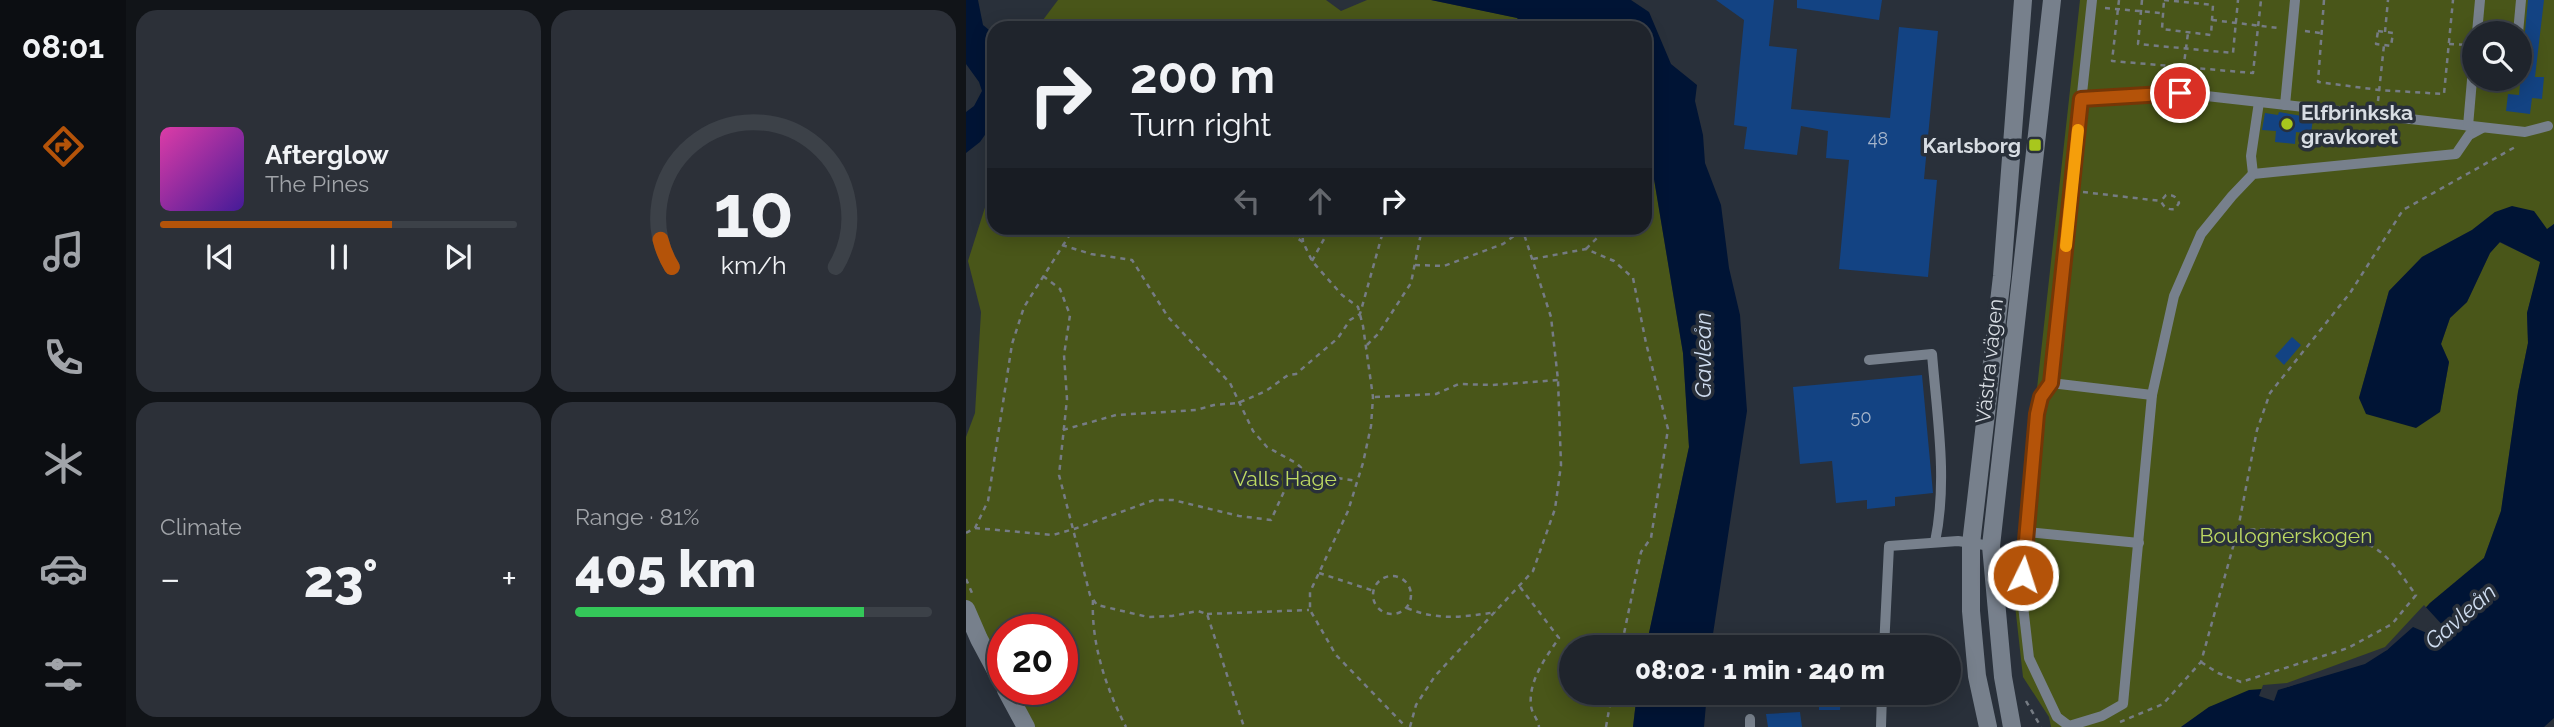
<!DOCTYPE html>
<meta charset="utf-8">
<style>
:root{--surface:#1f242c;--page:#2c3038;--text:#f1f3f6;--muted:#a1a4a9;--line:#3c4148;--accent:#b45309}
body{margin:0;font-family:Raleway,sans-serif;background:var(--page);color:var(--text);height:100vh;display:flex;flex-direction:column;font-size:26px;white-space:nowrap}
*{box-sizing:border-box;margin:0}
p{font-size:23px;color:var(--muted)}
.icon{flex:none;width:38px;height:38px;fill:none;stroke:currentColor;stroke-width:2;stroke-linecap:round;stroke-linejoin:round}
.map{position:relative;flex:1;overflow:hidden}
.sheet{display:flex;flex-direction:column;gap:10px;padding:10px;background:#111418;width:840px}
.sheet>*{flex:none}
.guide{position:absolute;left:21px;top:21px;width:665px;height:214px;border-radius:21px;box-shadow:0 4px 18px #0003,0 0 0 2px var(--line);background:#1f242c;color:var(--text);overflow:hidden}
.tools{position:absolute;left:1496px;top:21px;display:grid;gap:14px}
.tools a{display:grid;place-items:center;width:70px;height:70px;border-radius:50%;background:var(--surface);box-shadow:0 4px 18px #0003,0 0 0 2px var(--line);font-size:35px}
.speed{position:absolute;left:21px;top:614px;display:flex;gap:14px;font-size:35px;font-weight:700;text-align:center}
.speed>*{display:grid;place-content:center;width:91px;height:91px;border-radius:50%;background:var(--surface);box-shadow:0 4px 18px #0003,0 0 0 2px var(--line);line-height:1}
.speed .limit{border:10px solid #d22;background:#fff;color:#111}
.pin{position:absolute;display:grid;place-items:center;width:60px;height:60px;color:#fff;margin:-30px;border:4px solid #fff;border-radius:50%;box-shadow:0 2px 7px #0007}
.me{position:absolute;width:77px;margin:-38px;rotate:4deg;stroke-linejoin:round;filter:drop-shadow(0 0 5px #0008)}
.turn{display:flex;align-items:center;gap:24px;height:147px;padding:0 28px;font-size:32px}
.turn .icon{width:91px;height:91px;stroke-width:2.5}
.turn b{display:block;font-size:49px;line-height:60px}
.lanes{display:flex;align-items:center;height:66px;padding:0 28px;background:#0003;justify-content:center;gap:35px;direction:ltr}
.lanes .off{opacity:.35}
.big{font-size:52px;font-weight:800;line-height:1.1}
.sheet .widget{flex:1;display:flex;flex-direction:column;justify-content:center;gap:10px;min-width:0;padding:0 24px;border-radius:21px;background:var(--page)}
.sheet .dial{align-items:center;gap:0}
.dial svg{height:182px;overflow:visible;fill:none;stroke:var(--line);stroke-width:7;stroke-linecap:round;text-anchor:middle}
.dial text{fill:var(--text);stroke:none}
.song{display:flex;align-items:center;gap:21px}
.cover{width:84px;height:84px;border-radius:10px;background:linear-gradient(135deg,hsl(320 70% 55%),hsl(260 70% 35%))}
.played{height:7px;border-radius:4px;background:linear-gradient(90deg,var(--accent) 65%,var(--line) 65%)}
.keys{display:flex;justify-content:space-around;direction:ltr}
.heat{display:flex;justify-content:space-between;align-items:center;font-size:38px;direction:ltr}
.charge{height:10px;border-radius:5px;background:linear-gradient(90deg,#34c759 81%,var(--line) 0)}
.sheet .tiles{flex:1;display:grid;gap:10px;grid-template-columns:repeat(2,1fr)}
.trip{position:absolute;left:593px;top:635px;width:402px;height:70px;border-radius:35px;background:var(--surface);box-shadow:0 4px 18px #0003,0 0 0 2px var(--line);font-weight:800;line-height:70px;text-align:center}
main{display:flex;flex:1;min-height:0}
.dock{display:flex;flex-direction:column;width:126px;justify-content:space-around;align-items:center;background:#0c0e12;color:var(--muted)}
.dock .icon{width:49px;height:49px}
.dock .current{color:var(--accent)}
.dock b{font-size:32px;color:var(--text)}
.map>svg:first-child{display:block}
</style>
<main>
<nav class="dock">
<b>08:01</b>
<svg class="icon current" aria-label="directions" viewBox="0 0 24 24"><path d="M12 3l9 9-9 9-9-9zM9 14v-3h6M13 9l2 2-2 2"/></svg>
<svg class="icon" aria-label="music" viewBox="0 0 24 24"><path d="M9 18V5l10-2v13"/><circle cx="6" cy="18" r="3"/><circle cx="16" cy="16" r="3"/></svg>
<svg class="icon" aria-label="phone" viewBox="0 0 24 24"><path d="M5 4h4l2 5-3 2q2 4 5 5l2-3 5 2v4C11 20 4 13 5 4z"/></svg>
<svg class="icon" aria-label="climate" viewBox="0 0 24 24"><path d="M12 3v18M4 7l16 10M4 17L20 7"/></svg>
<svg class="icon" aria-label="car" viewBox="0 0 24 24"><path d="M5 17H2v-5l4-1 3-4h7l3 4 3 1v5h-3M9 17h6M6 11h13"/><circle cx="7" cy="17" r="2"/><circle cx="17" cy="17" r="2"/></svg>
<svg class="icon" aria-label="filters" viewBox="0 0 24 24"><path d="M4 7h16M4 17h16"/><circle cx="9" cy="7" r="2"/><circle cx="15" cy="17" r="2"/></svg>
</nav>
<section class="sheet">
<div class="tiles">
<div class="widget">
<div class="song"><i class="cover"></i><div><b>Afterglow</b><p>The Pines</p></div></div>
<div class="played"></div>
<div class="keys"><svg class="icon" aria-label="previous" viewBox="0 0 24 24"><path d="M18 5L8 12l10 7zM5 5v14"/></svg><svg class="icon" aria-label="pause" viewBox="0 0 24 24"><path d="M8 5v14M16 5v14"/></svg><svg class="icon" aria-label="next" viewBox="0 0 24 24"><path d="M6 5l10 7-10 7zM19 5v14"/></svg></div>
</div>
<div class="widget dial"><svg viewBox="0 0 100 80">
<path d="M14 69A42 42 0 1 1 86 69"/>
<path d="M14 69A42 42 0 0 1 9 57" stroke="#b45309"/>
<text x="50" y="56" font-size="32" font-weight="700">10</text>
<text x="50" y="72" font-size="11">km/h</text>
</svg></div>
<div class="widget"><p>Climate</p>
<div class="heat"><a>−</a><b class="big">23°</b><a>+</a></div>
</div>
<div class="widget"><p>Range · 81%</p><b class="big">405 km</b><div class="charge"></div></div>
</div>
</section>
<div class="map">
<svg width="1588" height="727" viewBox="0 0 1588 727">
<rect width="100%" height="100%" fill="#29303a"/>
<!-- green -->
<g fill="#495619" fill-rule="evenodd">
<polygon points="92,0 360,0 375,11 401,0 465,0 552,18 558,28 71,28"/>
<path d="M 1114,0 L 1588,0 L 1588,224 L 1581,230 L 1529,212 L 1506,230 L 1456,257 L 1423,291 L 1393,398 L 1474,412 L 1483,362 L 1475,344 L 1484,318 L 1501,302 L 1524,253 L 1533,242 L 1575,262 L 1561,313 L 1562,343 L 1552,392 L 1535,511 L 1518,558 L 1464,603 L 1421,650 L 1370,671 L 1243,707 L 1215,727 L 1085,727 L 1083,717 L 1057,677 L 1048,596 ZM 1508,33 L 1554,33 L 1554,79 L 1508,79 Z"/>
<polygon points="679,143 684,155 717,353 723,447 680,647 606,648 606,693 671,693 667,727 60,727 40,690 96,690 96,630 37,630 37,684 0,609 0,437 9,413 15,312 2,261 28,179 28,228 679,228"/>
</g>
<!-- water -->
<g fill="#001435">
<polygon points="0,0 12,0 17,25 28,34 28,122 14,142 0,153 0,112 8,106 16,91 13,82 0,64"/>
<polygon points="465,0 665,0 683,12 705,64 731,85 729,101 737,135 739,163 755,205 763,268 774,315 781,411 745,647 680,647 723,447 717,353 684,155 679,143 679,28 558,28 551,18"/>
<polygon points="1546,206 1568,211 1581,229 1588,224 1588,718 1578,727 1215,727 1243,707 1283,690 1322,687 1421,650 1464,603 1518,558 1535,511 1552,392 1562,343 1561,313 1574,262 1534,242 1524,253 1501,302 1484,318 1475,344 1483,362 1474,412 1450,428 1400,414 1393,398 1423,291 1456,257 1506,230 1529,212"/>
<polygon points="671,693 741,693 738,727 667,727"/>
</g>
<!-- pier -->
<polygon fill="#29303a" points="1458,605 1480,629 1470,637 1447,627 1421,650 1399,664 1312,690 1308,701 1293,696 1297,685 1321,683 1419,647"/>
<!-- building -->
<g fill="#134383">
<polygon points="750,0 808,0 803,46 831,49 825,109 924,118 933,27 972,31 958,179 971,180 962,277 873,269 883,160 860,158 862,131 835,126 831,155 778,149 781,127 768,125 778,20"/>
<polygon points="831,0 916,0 913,20 831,8"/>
<polygon points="1562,0 1578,0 1569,77 1578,77 1576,99 1566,98 1564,114 1540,111 1542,94 1553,95"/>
<polygon points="1313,112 1347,118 1345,134 1330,132 1329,144 1309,142 1310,131 1296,130 1299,113 1312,115"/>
<polygon points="1326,337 1335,345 1318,365 1309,356"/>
<polygon points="956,375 967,493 929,497 929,506 901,509 901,500 870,503 866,461 834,464 827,387"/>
<polygon points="853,693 875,693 874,710 853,710"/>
<polygon points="834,712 836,727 802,727 800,714"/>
</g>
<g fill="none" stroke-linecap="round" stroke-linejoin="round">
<!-- path -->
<g stroke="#767c84" stroke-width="2.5" stroke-dasharray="5 5" stroke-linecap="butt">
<polyline points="1153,0 1146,61 1287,73 1295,0"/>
<polyline points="1176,0 1172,44 1267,53 1272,0"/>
<polygon points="1198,0 1247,5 1245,35 1196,29"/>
<polyline points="1358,0 1352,82 1413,90 1478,94 1487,0"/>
<polyline points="1139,8 1195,13"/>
<polyline points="1246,20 1312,28"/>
<polyline points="1339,31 1354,33"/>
<polygon points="1412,31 1427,33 1425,46 1410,44"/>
<polyline points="1419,32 1422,0"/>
<polyline points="1483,44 1501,45"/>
<polyline points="1216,79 1222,33"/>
<polyline points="1412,101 1418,45"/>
<path d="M 1117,192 L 1195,201 C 1198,208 1202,210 1209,209 L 1213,203 C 1210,196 1207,195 1200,195 L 1195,201"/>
<polyline points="316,228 337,242 346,261 376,295 392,307 397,326 407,397 405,426 397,463 382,511 344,592 344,610 370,655 440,727"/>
<polyline points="336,228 337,242"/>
<polyline points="96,245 125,254 166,260 202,317 264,383 287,431 301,447 330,463 341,473"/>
<polyline points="620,249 635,234 635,228"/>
<polyline points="567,259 620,249 648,261 667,278 680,343 702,429 685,538 675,552 655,648"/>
<polyline points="346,261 364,228"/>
<polyline points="449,265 478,266 537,244 556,230"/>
<polyline points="77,276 94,289 104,315 98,355 101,399 93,475 124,595 131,605 182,617 206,616 232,611 241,614 278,727"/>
<polyline points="401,345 412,334 445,283 456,228"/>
<polyline points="409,397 470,394 493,384 526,385 592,380"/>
<polyline points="97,430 150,415 230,410 248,405 272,403 300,391 322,375 330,374 372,338 384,320 394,314 418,228"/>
<polyline points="9,528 87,535 108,529 188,500 207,500 273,516 305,520 325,476 341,473 391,481"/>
<polyline points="0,533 9,528 22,501 46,344 58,307 108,228"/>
<polyline points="353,573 408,591"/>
<circle cx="426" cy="595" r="19"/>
<polyline points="0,579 6,593"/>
<path d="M 554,587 L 593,638 C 580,657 562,681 565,706 C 566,714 572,719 573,727"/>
<path d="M 127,600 C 125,644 140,688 160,727"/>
<path d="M 441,608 C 471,621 499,617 530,612"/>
<polyline points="241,614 343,610"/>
<path d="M 1235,662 L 1252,673 L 1275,682 L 1382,648 L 1426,624 L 1450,595 C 1440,582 1431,567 1419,556 C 1387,525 1315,531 1272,529"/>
<polyline points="1060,701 1075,727"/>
<polyline points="1154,722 1197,704 1235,662 1272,529 1291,430 1304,393 1384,293 1437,210 1551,146"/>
<polyline points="444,727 450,705 469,676 567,571 589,509 595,465 592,380 585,317 556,228"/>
<polyline points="640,727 646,693"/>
</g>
<!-- service -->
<g stroke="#77808c" stroke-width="10">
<polyline points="1126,0 1085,383 1075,397 1071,414 1056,597 1063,658 1091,717 1103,726 1136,716 1157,704 1186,395 1208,296 1235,234 1266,196 1287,174 1490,154 1503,135 1516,128"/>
<polyline points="1511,33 1514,0"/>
<polyline points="1552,33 1555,0"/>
<polyline points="1115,99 1214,93 1559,132 1582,126"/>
<polyline points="1319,105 1329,0"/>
<polyline points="1502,126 1508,57"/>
<polyline points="1287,174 1285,156 1293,102"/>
<path d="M 903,360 L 966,354 C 971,416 982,480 969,542"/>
<polyline points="1085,383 1186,395"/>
<polyline points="1060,532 1173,543"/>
<polyline points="918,648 923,546 992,541 1025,546"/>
<polyline points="784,719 784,727"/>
<polyline points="915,727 916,693"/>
</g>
<!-- tertiary -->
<g stroke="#77808c" stroke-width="18">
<polyline points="0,609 13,639 37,684"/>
<polyline points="40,690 60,727"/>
</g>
<!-- secondary -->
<g stroke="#77808c" stroke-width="18">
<polyline points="1022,727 1011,676 1005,611 1005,544 1036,276 1057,0"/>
<polyline points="1046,727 1037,677 1025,546 1086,0"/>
</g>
</g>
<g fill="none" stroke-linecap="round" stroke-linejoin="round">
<defs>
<polyline id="route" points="1057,575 1071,414 1075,397 1085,383 1115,99 1214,93"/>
</defs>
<!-- route casing -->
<use href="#route" stroke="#753606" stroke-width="18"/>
<!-- route -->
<use href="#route" stroke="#b45309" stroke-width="12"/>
<!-- slow -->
<polyline stroke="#f59e0b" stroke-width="12" points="1100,246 1112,130"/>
</g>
<!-- markers -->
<g fill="#a8c71d" stroke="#29303a" stroke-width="2.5">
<circle cx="1321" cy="124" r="7"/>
<rect x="1062" y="138" width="14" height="14" rx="3.5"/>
</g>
<g text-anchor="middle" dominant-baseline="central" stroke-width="7" stroke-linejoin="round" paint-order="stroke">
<!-- number labels -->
<g font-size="18" fill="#a7b6cb">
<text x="912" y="138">48</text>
<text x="895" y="416">50</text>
</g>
<!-- poi labels -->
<g font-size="21" font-weight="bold" fill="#d8dde3" stroke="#29303a" text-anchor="start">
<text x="1335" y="112">Elfbrinkska<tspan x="1335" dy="24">gravkoret</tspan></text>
<text x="1055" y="145" text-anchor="end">Karlsborg</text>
</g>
<!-- street labels -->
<g font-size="21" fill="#d8dde3" stroke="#29303a">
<text transform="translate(1023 361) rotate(-84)">Västra vägen</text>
</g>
<!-- park labels -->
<g font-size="21" fill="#beda62" stroke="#29303a">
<text x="319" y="478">Valls Hage</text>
<text x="1320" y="535">Boulognerskogen</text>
</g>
<!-- water labels -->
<g font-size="23" font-style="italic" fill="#cfddf0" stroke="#29303a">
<text transform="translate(736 355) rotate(-90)">Gavleån</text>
<text transform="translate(1494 616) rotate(-41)">Gavleån</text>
</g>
</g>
</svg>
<div class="tools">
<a><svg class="icon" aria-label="search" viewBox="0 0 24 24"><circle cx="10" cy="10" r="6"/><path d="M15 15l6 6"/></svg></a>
</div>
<div class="speed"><div class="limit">20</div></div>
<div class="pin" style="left:1214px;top:93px;background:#d93025"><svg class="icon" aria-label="arrive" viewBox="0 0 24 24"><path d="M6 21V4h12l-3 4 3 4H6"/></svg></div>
<svg class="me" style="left:1057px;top:575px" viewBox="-20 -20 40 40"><circle r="17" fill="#b45309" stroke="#fff" stroke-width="3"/><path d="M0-11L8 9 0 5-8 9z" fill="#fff"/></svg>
<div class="trip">08:02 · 1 min · 240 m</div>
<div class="guide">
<div class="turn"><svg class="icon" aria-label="right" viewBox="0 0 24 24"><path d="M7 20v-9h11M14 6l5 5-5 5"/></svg><div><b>200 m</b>Turn right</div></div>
<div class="lanes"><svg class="icon off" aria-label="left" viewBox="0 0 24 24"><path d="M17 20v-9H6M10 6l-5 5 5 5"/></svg><svg class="icon off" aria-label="ahead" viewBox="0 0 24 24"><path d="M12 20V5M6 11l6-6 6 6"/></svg><svg class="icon" aria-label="right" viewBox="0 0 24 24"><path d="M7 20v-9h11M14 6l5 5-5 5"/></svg></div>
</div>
</div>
</main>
